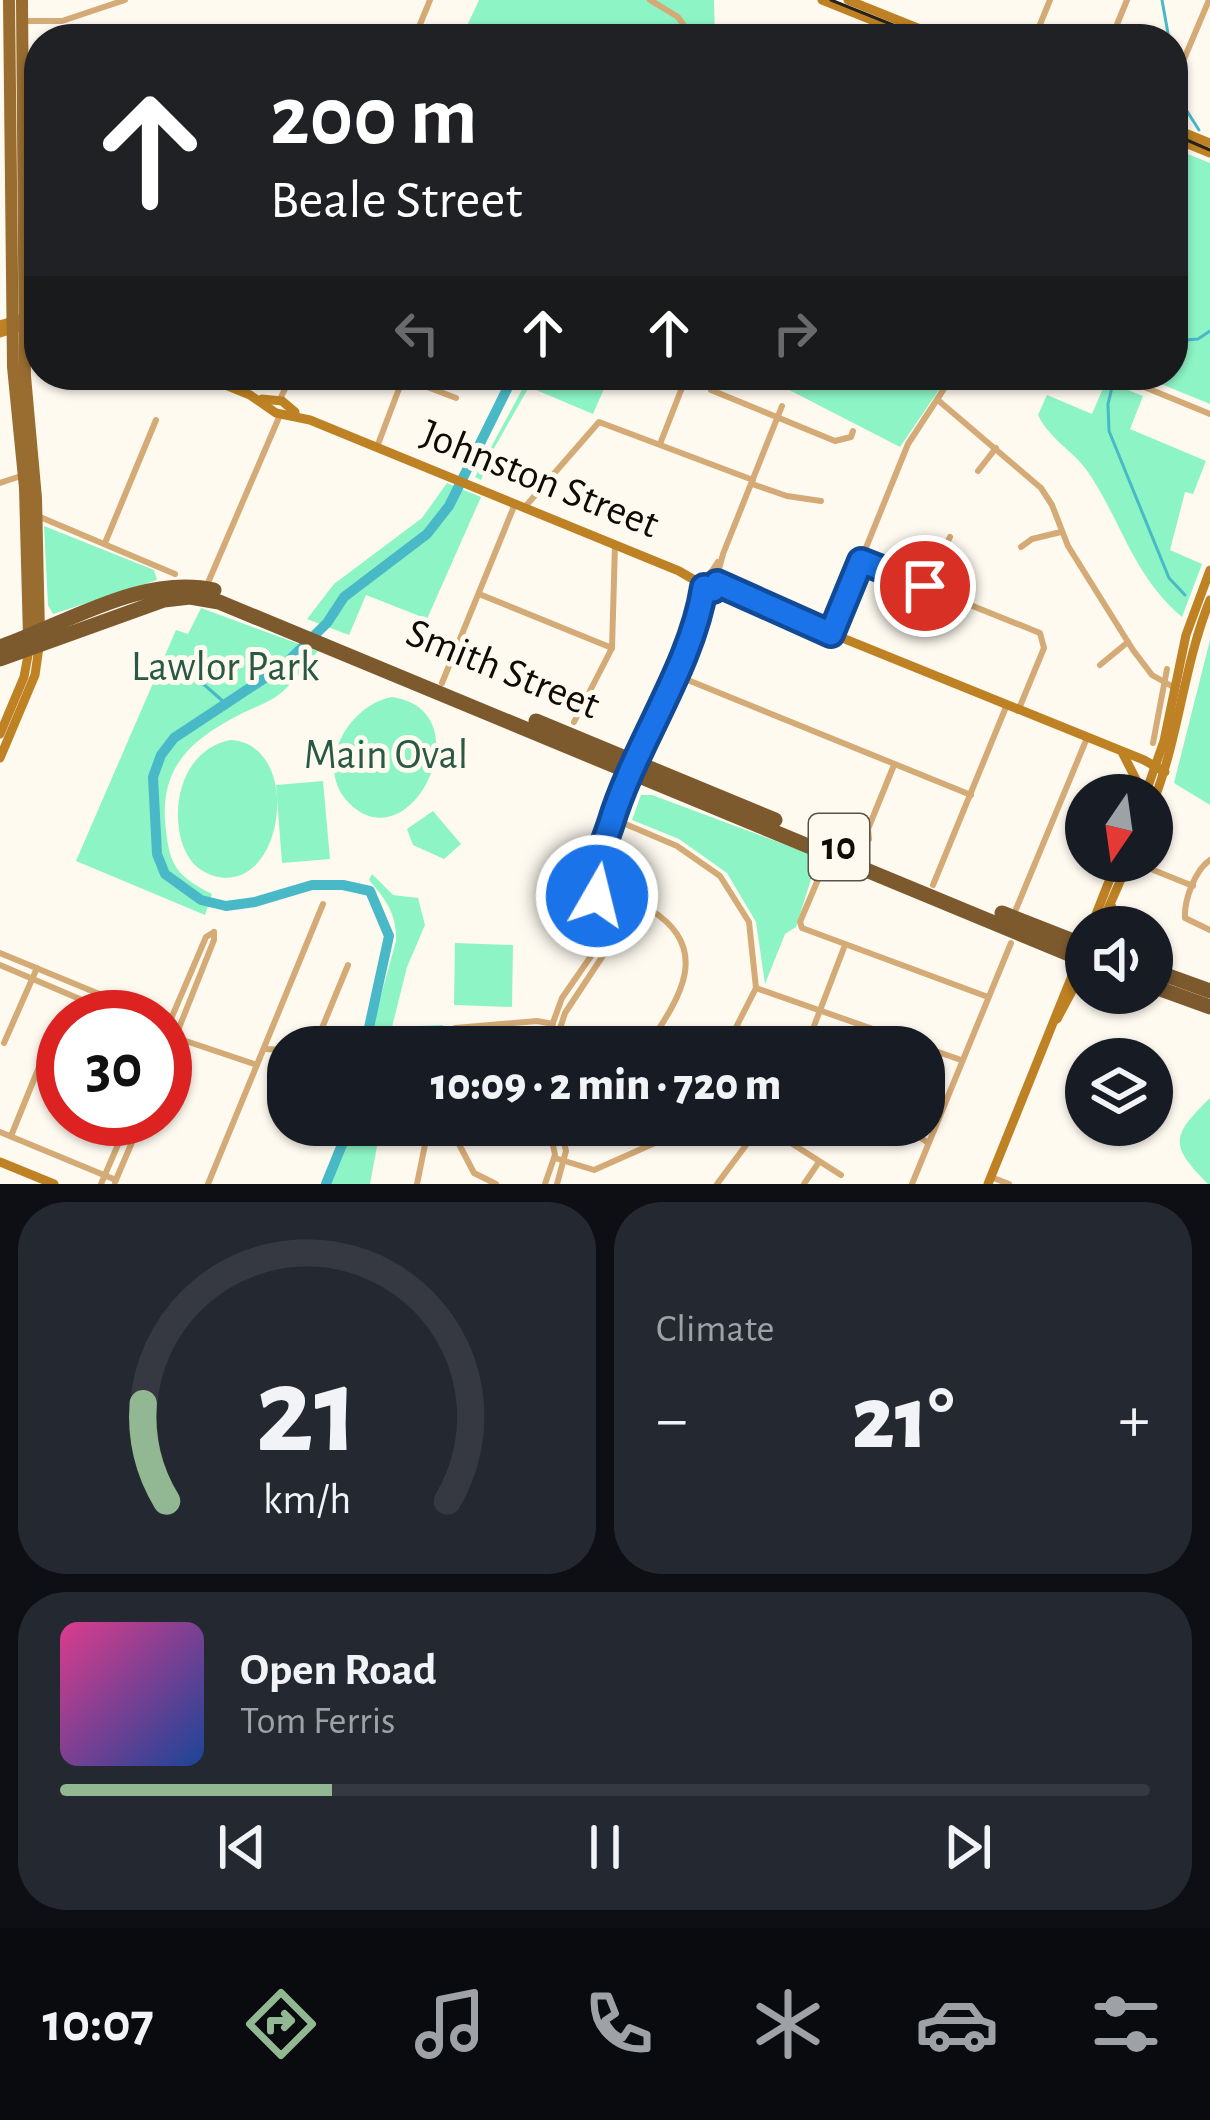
<!DOCTYPE html>
<meta charset="utf-8">
<style>
:root{--surface:#171b24;--page:#242831;--text:#f1f3f6;--muted:#9ea1a6;--line:#363941;--accent:#92b893}
body{margin:0;font-family:"Alegreya Sans",sans-serif;background:var(--page);color:var(--text);height:100vh;display:flex;flex-direction:column;font-size:45px;white-space:nowrap}
*{box-sizing:border-box;margin:0}
p{font-size:39px;color:var(--muted)}
.icon{flex:none;width:66px;height:66px;fill:none;stroke:currentColor;stroke-width:2;stroke-linecap:round;stroke-linejoin:round}
.map{position:relative;height:1184px;overflow:hidden}
.side{display:flex;flex-direction:column;gap:18px;padding:18px;background:#0d0f14;flex:1}
.side>*{flex:none}
.guide{position:absolute;left:24px;top:24px;width:1164px;height:366px;border-radius:48px;box-shadow:0 3px 9px #0004;background:#202124;color:#fff;overflow:hidden}
.needle{width:78px;rotate:193deg}
.buttons{position:absolute;left:1065px;top:774px;display:grid;gap:24px}
.buttons a{display:grid;place-items:center;width:108px;height:108px;border-radius:50%;background:var(--surface);box-shadow:0 3px 9px #0004;font-size:60px}
.speed{position:absolute;left:36px;top:990px;display:flex;gap:24px;font-size:60px;font-weight:700;text-align:center}
.speed>*{display:grid;place-content:center;width:156px;height:156px;border-radius:50%;background:var(--surface);box-shadow:0 3px 9px #0004;line-height:1}
.speed .limit{border:18px solid #d22;background:#fff;color:#111}
.pin{position:absolute;display:grid;place-items:center;width:102px;height:102px;color:#fff;margin:-51px;border:6px solid #fff;border-radius:50%;box-shadow:0 3px 12px #0007}
.me{position:absolute;width:132px;margin:-66px;rotate:8deg;stroke-linejoin:round;filter:drop-shadow(0 0 9px #0008)}
.turn{display:flex;align-items:center;gap:42px;height:252px;padding:0 48px;font-size:54px}
.turn .icon{width:156px;height:156px;stroke-width:2.5}
.turn b{display:block;font-size:84px;line-height:102px}
.lanes{display:flex;align-items:center;height:114px;padding:0 48px;background:#0003;justify-content:center;gap:60px;direction:ltr}
.lanes .off{opacity:.35}
.big{font-size:90px;font-weight:800;line-height:1.1}
.side .tile{flex:1;display:flex;flex-direction:column;justify-content:center;gap:18px;min-width:0;padding:0 42px;border-radius:48px;background:var(--page)}
.side .dial{align-items:center;gap:0}
.dial svg{height:312px;overflow:visible;fill:none;stroke:var(--line);stroke-width:7;stroke-linecap:round;text-anchor:middle}
.dial text{fill:var(--text);stroke:none}
.song{display:flex;align-items:center;gap:36px}
.cover{width:144px;height:144px;border-radius:18px;background:linear-gradient(135deg,hsl(330 70% 55%),hsl(220 70% 35%))}
.played{height:12px;border-radius:6px;background:linear-gradient(90deg,var(--accent) 25%,var(--line) 25%)}
.keys{display:flex;justify-content:space-around;direction:ltr}
.heat{display:flex;justify-content:space-between;align-items:center;font-size:66px;direction:ltr}
.side .tiles{flex:1;display:grid;gap:18px;grid-template-columns:1fr 1fr}
.tile:last-child{grid-column:span 2}
.trip{position:absolute;left:267px;top:1026px;width:678px;height:120px;border-radius:48px;background:var(--surface);box-shadow:0 3px 9px #0004;font-weight:800;line-height:120px;text-align:center}
.tab-bar{display:flex;height:192px;justify-content:space-around;align-items:center;background:#090b0e;color:var(--muted)}
.tab-bar .icon{width:84px;height:84px}
.tab-bar .current{color:var(--accent)}
.tab-bar b{font-size:54px;color:var(--text)}
.map>svg:first-child{display:block}
</style>
<div class="map">
<svg width="1210" height="1184" viewBox="0 0 1210 1184">
<rect width="100%" height="100%" fill="#fefaf0"/>
<!-- green -->
<g fill="#8df4c5">
<polygon points="479,0 714,0 715,39 461,39"/>
<polygon points="1173,148 1210,163 1210,404 1139,375 1173,375"/>
<polygon points="514,375 610,375 593,414 529,387 493,450 481,480 475,477 524,386 512,380"/>
<polygon points="760,375 949,375 900,447"/>
<path d="M 1106,381 L 1143,396 L 1130,429 L 1206,461 L 1193,494 L 1185,492 L 1170,550 L 1202,564 L 1182,617 C 1132,574 1123,524 1088,472 C 1073,450 1050,440 1038,415 L 1047,395 L 1092,414 Z"/>
<polygon points="447,483 481,497 427,619 366,595 349,635 307,619 334,584 422,518"/>
<polygon points="44,526 154,570 157,580 53,614 48,605"/>
<path d="M 201,608 L 318,651 C 306,665 294,682 281,693 C 269,703 252,708 239,715 C 188,741 158,770 166,831 C 170,868 179,877 212,894 L 205,915 L 76,861 L 176,630 L 188,634 Z"/>
<polygon points="1210,640 1210,805 1174,783"/>
<path d="M 392,697 C 485,710 412,864 350,804 C 312,768 348,705 392,697 Z"/>
<path d="M 230,740 C 304,743 285,896 214,876 C 194,870 184,854 180,835 C 172,796 187,749 230,740 Z"/>
<polygon points="323,781 330,859 282,863 276,785"/>
<polygon points="641,795 652,795 818,857 796,927 785,934 765,984 756,922 727,873 679,839 632,820"/>
<polygon points="433,811 461,844 444,859 413,845 407,829"/>
<path d="M 372,874 L 393,895 L 418,898 L 425,925 L 407,967 L 392,1027 L 443,1025 L 441,1035 L 394,1036 L 392,1047 L 372,1047 L 372,1029 L 396,941 C 397,914 386,900 369,880 Z"/>
<polygon points="455,943 513,945 512,1007 454,1005"/>
<path d="M 1210,1098 L 1210,1184 L 1208,1184 C 1169,1145 1171,1136 1210,1098 Z"/>
<polygon points="353,1125 381,1125 370,1184 329,1184"/>
</g>
<g fill="none" stroke-linecap="round" stroke-linejoin="round">
<!-- stream -->
<g stroke="#49b9c7" stroke-width="3">
<polyline points="1162,0 1169,39"/>
<polyline points="1173,55 1175,61"/>
<polyline points="1181,85 1185,108 1199,130"/>
<polyline points="1173,341 1198,339 1210,331"/>
<polyline points="1113,383 1108,404 1109,431 1169,578 1185,595"/>
<polyline points="175,659 225,703"/>
</g>
<!-- river -->
<g stroke="#49b9c7" stroke-width="10">
<polyline points="369,1047 368,1032 389,936 370,891 343,885 312,885 255,902 226,906 201,900 165,874 157,854 153,777 161,755 174,738 283,666 327,623 344,597 427,534 449,506 514,375"/>
<polyline points="326,1184 350,1125"/>
</g>
<!-- street -->
<g stroke="#d4aa76" stroke-width="6">
<polyline points="650,0 678,17 693,39"/>
<polyline points="24,21 62,21 125,0"/>
<polyline points="414,39 430,0"/>
<polyline points="1034,39 1050,0"/>
<polyline points="1111,39 1127,0"/>
<polyline points="1173,85 1209,0"/>
<polyline points="396,375 456,398"/>
<polyline points="1115,375 1210,414"/>
<polyline points="711,390 835,441 851,437 853,431"/>
<polyline points="279,401 292,375"/>
<polyline points="939,401 1041,488 1052,505 1068,546 1133,650 1152,675 1175,688"/>
<polyline points="660,444 687,375"/>
<polyline points="377,447 403,378"/>
<polyline points="978,471 996,448"/>
<polyline points="0,483 21,476"/>
<polyline points="752,484 787,496 821,501"/>
<polyline points="524,508 599,422 753,480"/>
<polyline points="40,517 175,574"/>
<polyline points="105,543 156,420"/>
<polyline points="1021,547 1032,539 1061,532"/>
<polyline points="861,561 1040,633 1044,648 1018,711"/>
<polyline points="708,577 718,562"/>
<polyline points="716,580 723,554 782,406"/>
<polyline points="207,585 280,415"/>
<polyline points="925,587 950,537"/>
<polyline points="479,594 612,648"/>
<polyline points="831,634 908,444 953,375"/>
<polyline points="1100,665 1128,642"/>
<polyline points="673,674 971,795"/>
<polyline points="442,683 515,504"/>
<polyline points="574,722 612,648 615,545"/>
<polyline points="1153,743 1167,669"/>
<polyline points="640,764 700,609 712,591"/>
<polyline points="623,823 677,846 720,876 749,922 756,988 726,1047"/>
<polyline points="869,839 868,829 894,765"/>
<polyline points="828,856 800,922 802,928 988,997"/>
<path d="M 1210,860 C 1195,870 1184,900 1185,918 L 1210,930"/>
<polyline points="1131,861 1193,886"/>
<polyline points="933,885 1006,707"/>
<path d="M 597,895 C 617,893 634,900 651,910 C 714,950 678,1000 647,1047"/>
<polyline points="1014,914 1087,738"/>
<polyline points="0,953 155,1017"/>
<polyline points="0,965 122,1017"/>
<polyline points="756,988 961,1060"/>
<polyline points="165,1033 206,937 214,932"/>
<polyline points="165,1034 257,1065"/>
<polyline points="4,1043 37,968"/>
<polyline points="315,1045 348,965"/>
<polyline points="303,1047 344,1039"/>
<polyline points="444,1047 447,1034 455,1028 537,1021 553,1024"/>
<polyline points="544,1047 562,998 598,946 600,927 595,865 630,773"/>
<polyline points="554,1047 565,1013 606,951 611,926 607,862 637,777"/>
<polyline points="806,1047 845,945"/>
<polyline points="264,1049 288,1050"/>
<polyline points="165,1063 214,940 214,932"/>
<polyline points="449,1125 474,1173 496,1184"/>
<polyline points="763,1125 841,1175"/>
<polyline points="901,1125 927,1142"/>
<polyline points="0,1132 116,1180"/>
<polyline points="11,1136 39,1067"/>
<polyline points="555,1158 594,1170 673,1135 679,1125"/>
<polyline points="991,1177 1009,1184"/>
<polyline points="115,1182 142,1119"/>
<polyline points="101,1184 129,1119"/>
<polyline points="208,1184 323,904"/>
<polyline points="417,1184 429,1125"/>
<polyline points="545,1184 555,1155 549,1125"/>
<polyline points="557,1184 566,1151 560,1125"/>
<polyline points="717,1184 761,1125"/>
<polyline points="804,1184 819,1162"/>
<polyline points="912,1184 1011,943"/>
</g>
<!-- secondary -->
<g stroke="#be8123" stroke-width="9">
<polyline points="822,0 919,39"/>
<polyline points="848,0 945,39"/>
<polyline points="1173,128 1210,143"/>
<polyline points="1173,138 1210,153"/>
<polyline points="0,325 39,313"/>
<polyline points="0,333 39,321"/>
<polyline points="201,375 250,395 276,413 310,420 679,571 703,585"/>
<polyline points="262,399 282,401 295,412"/>
<circle cx="710" cy="584" r="7"/>
<polyline points="717,583 746,599 1144,760 1165,772"/>
<polyline points="0,734 24,677 29,650"/>
<polyline points="1123,754 1144,795"/>
<polyline points="0,758 35,675 39,647"/>
<polyline points="1145,795 1164,741 1186,635 1210,570"/>
<path d="M 1152,805 C 1179,739 1183,666 1210,600"/>
<polyline points="1091,927 1117,861"/>
<polyline points="1100,927 1129,861"/>
<polyline points="1111,927 1112,907"/>
<polyline points="1057,1019 1086,965"/>
<polyline points="0,1162 54,1184"/>
<polyline points="988,1184 1080,956"/>
</g>
<!-- primary -->
<g stroke="#996d30" stroke-width="12">
<polyline points="9,0 13,367 25,488 29,637"/>
<polyline points="22,0 25,376 36,498 39,633"/>
</g>
<!-- highway -->
<g stroke="#7c5a2e" stroke-width="15">
<path d="M 0,647 C 66,624 142,574 214,590"/>
<polyline points="0,659 164,600 190,597 219,602 1086,961"/>
<polyline points="536,721 775,820"/>
<polyline points="1002,913 1086,946"/>
<polyline points="1152,970 1210,991"/>
<polyline points="1152,986 1210,1007"/>
</g>
<!-- tram -->
<g stroke="#27231c" stroke-width="3">
<polyline points="831,0 928,39"/>
<polyline points="1173,134 1210,150"/>
</g>
</g>
<g fill="none" stroke-linecap="round" stroke-linejoin="round">
<defs>
<path id="route" d="M 597,896 C 593,863 601,853 611,823 C 634,746 692,666 704,587 L 713,590 L 717,583 L 831,634 L 861,561 L 925,586"/>
</defs>
<!-- route casing -->
<use href="#route" stroke="#114b97" stroke-width="30"/>
<!-- route -->
<use href="#route" stroke="#1a73e8" stroke-width="21"/>
</g>
<g text-anchor="middle" dominant-baseline="central" stroke-width="10" stroke-linejoin="round" paint-order="stroke">
<!-- shield labels -->
<rect fill="#fefaf0" stroke="#57534b" stroke-width="3" x="809" y="814" width="60" height="66" rx="9"/>
<g font-size="39" font-weight="bold" fill="#0f0b04">
<text x="839" y="847">10</text>
</g>
<!-- street labels -->
<g font-size="42" fill="#0f0b04" stroke="#fefaf0">
<text transform="translate(540 479) rotate(22)">Johnston Street</text>
<text transform="translate(503 669) rotate(22)">Smith Street</text>
</g>
<!-- park labels -->
<g font-size="42" fill="#295844" stroke="#fefaf0">
<text x="225" y="667">Lawlor Park</text>
<text x="386" y="755">Main Oval</text>
</g>
</g>
</svg>
<div class="buttons">
<a><svg class="needle" viewBox="-14 -14 28 28"><path d="M0-13l5 13h-10z" fill="#e53935"/><path d="M0 13l5-13h-10z" fill="#9ea1a6"/></svg></a>
<a><svg class="icon" aria-label="sound" viewBox="0 0 24 24"><path d="M4 9h4l5-4v14l-5-4H4zM17 9q2 3 0 6"/></svg></a>
<a><svg class="icon" aria-label="layers" viewBox="0 0 24 24"><path d="M12 4l9 5-9 5-9-5zM3 14l9 5 9-5"/></svg></a>
</div>
<div class="speed"><div class="limit">30</div></div>
<div class="pin" style="left:925px;top:586px;background:#d93025"><svg class="icon" aria-label="arrive" viewBox="0 0 24 24"><path d="M6 21V4h12l-3 4 3 4H6"/></svg></div>
<svg class="me" style="left:597px;top:896px" viewBox="-20 -20 40 40"><circle r="17" fill="#1a73e8" stroke="#fff" stroke-width="3"/><path d="M0-11L8 9 0 5-8 9z" fill="#fff"/></svg>
<div class="trip">10:09 · 2 min · 720 m</div>
<div class="guide">
<div class="turn"><svg class="icon" aria-label="ahead" viewBox="0 0 24 24"><path d="M12 20V5M6 11l6-6 6 6"/></svg><div><b>200 m</b>Beale Street</div></div>
<div class="lanes"><svg class="icon off" aria-label="left" viewBox="0 0 24 24"><path d="M17 20v-9H6M10 6l-5 5 5 5"/></svg><svg class="icon" aria-label="ahead" viewBox="0 0 24 24"><path d="M12 20V5M6 11l6-6 6 6"/></svg><svg class="icon" aria-label="ahead" viewBox="0 0 24 24"><path d="M12 20V5M6 11l6-6 6 6"/></svg><svg class="icon off" aria-label="right" viewBox="0 0 24 24"><path d="M7 20v-9h11M14 6l5 5-5 5"/></svg></div>
</div>
</div>
<section class="side">
<div class="tiles">
<div class="tile dial"><svg viewBox="0 0 100 80">
<path d="M14 69A42 42 0 1 1 86 69"/>
<path d="M14 69A42 42 0 0 1 8 44" stroke="#92b893"/>
<text x="50" y="56" font-size="32" font-weight="700">21</text>
<text x="50" y="72" font-size="11">km/h</text>
</svg></div>
<div class="tile"><p>Climate</p>
<div class="heat"><a>−</a><b class="big">21°</b><a>+</a></div>
</div>
<div class="tile">
<div class="song"><i class="cover"></i><div><b>Open Road</b><p>Tom Ferris</p></div></div>
<div class="played"></div>
<div class="keys"><svg class="icon" aria-label="previous" viewBox="0 0 24 24"><path d="M18 5L8 12l10 7zM5 5v14"/></svg><svg class="icon" aria-label="pause" viewBox="0 0 24 24"><path d="M8 5v14M16 5v14"/></svg><svg class="icon" aria-label="next" viewBox="0 0 24 24"><path d="M6 5l10 7-10 7zM19 5v14"/></svg></div>
</div>
</div>
</section>
<nav class="tab-bar">
<b>10:07</b>
<svg class="icon current" aria-label="directions" viewBox="0 0 24 24"><path d="M12 3l9 9-9 9-9-9zM9 14v-3h6M13 9l2 2-2 2"/></svg>
<svg class="icon" aria-label="music" viewBox="0 0 24 24"><path d="M9 18V5l10-2v13"/><circle cx="6" cy="18" r="3"/><circle cx="16" cy="16" r="3"/></svg>
<svg class="icon" aria-label="phone" viewBox="0 0 24 24"><path d="M5 4h4l2 5-3 2q2 4 5 5l2-3 5 2v4C11 20 4 13 5 4z"/></svg>
<svg class="icon" aria-label="climate" viewBox="0 0 24 24"><path d="M12 3v18M4 7l16 10M4 17L20 7"/></svg>
<svg class="icon" aria-label="car" viewBox="0 0 24 24"><path d="M5 17H2v-5l4-1 3-4h7l3 4 3 1v5h-3M9 17h6M6 11h13"/><circle cx="7" cy="17" r="2"/><circle cx="17" cy="17" r="2"/></svg>
<svg class="icon" aria-label="filters" viewBox="0 0 24 24"><path d="M4 7h16M4 17h16"/><circle cx="9" cy="7" r="2"/><circle cx="15" cy="17" r="2"/></svg>
</nav>
